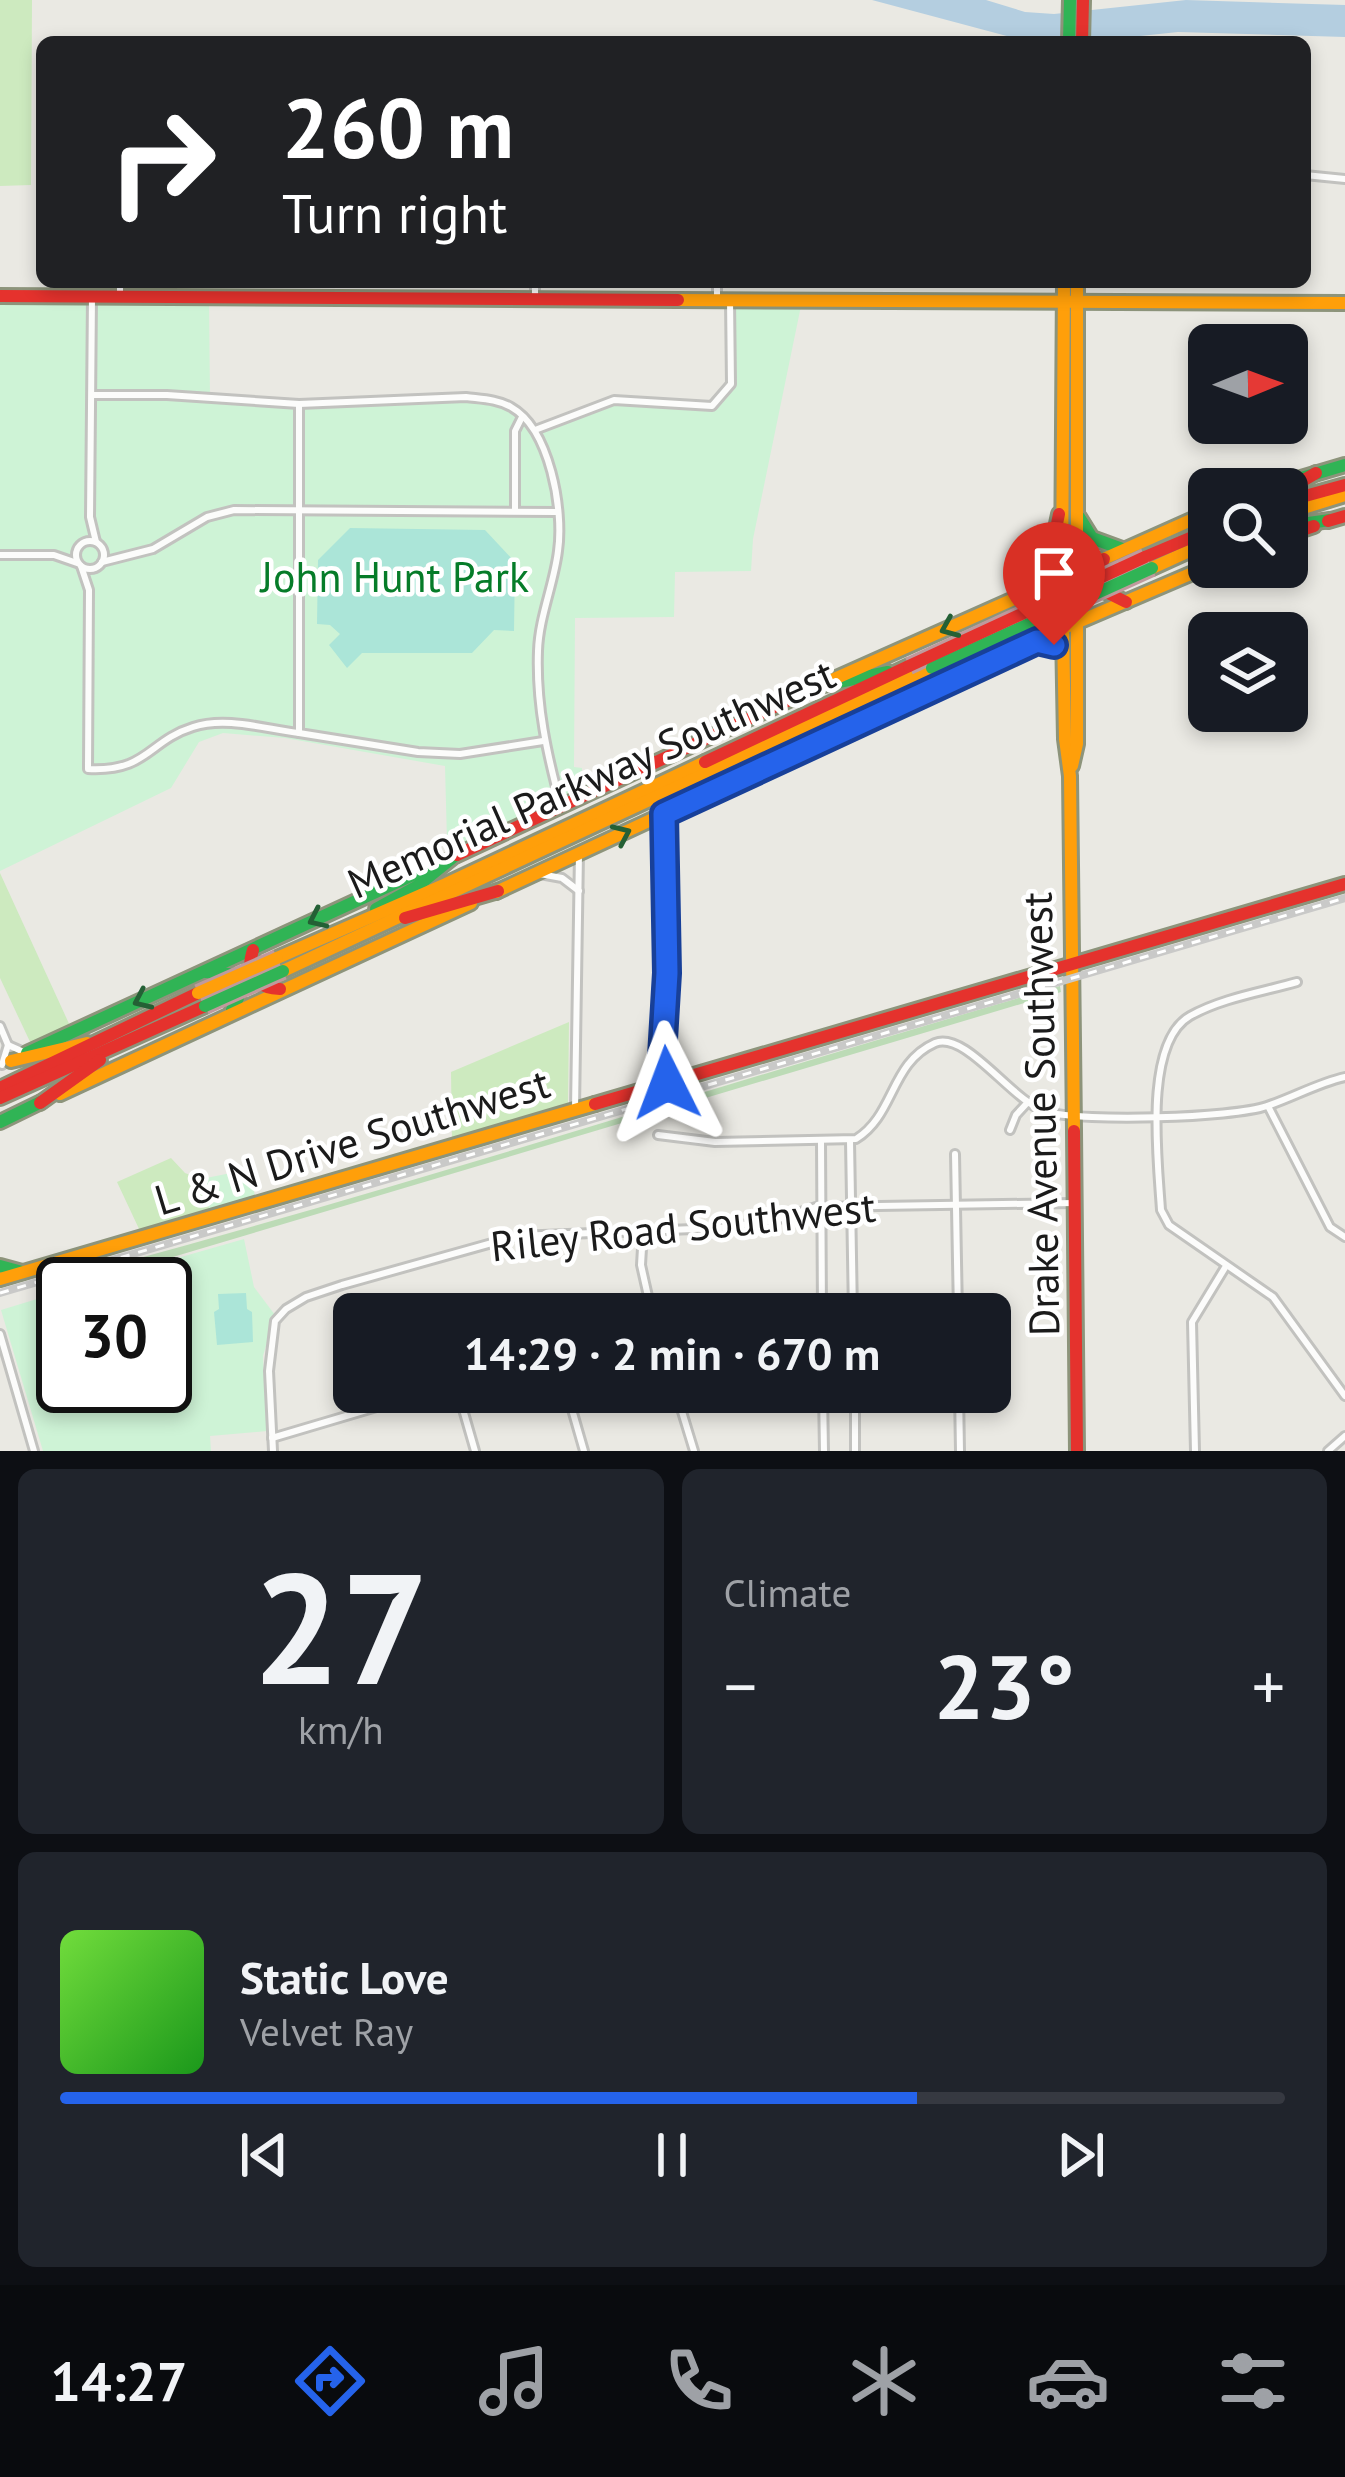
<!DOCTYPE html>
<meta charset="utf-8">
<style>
:root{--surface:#171b24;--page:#20242c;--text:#f1f3f6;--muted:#9ea1a6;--line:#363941;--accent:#2563eb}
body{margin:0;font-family:"PT Sans",sans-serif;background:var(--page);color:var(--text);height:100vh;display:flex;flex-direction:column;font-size:45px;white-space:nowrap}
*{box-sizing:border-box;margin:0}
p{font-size:39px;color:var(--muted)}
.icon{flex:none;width:66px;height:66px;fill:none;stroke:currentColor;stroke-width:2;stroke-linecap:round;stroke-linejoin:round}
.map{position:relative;height:1451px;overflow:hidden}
.sheet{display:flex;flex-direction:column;gap:18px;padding:18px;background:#0d0f14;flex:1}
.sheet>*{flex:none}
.guide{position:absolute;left:36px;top:36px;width:1275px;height:252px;border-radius:18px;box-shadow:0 6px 18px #0003;background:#202124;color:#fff;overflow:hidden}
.needle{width:78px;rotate:89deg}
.fabs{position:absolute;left:1188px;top:324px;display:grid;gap:24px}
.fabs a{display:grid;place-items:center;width:120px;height:120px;border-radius:18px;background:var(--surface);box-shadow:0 6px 18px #0003;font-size:60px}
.speed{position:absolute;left:36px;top:1257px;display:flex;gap:24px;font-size:60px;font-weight:700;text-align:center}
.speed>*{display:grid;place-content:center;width:156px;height:156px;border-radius:50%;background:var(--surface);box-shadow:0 6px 18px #0003;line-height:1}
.speed .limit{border:6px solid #111;border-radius:18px;background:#fff;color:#111}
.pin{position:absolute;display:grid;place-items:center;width:102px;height:102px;color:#fff;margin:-123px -51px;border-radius:50% 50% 50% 0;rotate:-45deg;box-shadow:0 0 12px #0007}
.pin .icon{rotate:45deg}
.me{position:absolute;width:132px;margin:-66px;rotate:357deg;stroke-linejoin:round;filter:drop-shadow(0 0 9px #0008)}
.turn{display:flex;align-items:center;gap:42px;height:252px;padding:0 48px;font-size:54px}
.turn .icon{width:156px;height:156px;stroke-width:2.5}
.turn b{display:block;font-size:84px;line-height:102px}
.big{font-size:90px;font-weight:600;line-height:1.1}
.sheet .widget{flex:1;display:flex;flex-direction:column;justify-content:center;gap:18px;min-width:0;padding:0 42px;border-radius:18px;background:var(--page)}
.sheet .dial{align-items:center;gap:0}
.dial b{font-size:156px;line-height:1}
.song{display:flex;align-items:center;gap:36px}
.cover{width:144px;height:144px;border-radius:18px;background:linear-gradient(135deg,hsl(100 70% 55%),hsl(120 70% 35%))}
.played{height:12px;border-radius:6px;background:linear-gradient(90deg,var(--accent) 70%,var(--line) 70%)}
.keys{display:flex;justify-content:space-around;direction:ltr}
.heat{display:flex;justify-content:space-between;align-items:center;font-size:66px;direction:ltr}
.sheet .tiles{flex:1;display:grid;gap:18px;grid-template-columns:1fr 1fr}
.widget:last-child{grid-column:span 2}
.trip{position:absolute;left:333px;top:1293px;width:678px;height:120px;border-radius:18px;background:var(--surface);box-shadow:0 6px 18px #0003;font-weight:600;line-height:120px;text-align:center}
.tabs{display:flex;height:192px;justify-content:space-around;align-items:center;background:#090b0e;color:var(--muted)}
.tabs .icon{width:84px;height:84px}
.tabs .on{color:var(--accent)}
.tabs b{font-size:54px;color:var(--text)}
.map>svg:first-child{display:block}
</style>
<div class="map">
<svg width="1345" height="1451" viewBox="0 0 1345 1451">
<rect width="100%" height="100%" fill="#eae9e3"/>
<!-- grass -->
<g fill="#cdeabf">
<polygon points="0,0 32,0 31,185 0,186"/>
<polygon points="0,873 71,1028 32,1046 0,978"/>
<polygon points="569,1022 568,1106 452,1140 451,1072"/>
<polygon points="171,1158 185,1173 201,1179 210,1211 140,1231 117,1182"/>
</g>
<!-- forest -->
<path fill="#bcdbb6" d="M 1060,986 L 1061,992 L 146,1265 L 152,1284 L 126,1284 L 118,1264 C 434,1178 746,1077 1060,986 Z"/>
<!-- park -->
<g fill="#cef3d6">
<polygon points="0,295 209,295 210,398 299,404 466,397 512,407 535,429 614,400 712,406 731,384 730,300 802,301 753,539 751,571 675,572 674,617 575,618 574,767 582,768 582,797 453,856 447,841 445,766 285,738 223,733 199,742 171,788 0,871"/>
<polygon points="251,1169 255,1198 210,1211 201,1179"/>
<polygon points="244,1239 254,1287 275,1315 263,1356 267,1431 210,1436 211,1451 43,1451 1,1310 63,1291 63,1386 165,1386 165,1284 87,1284"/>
</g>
<!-- pitch -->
<g fill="#abe5d8">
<polygon points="350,528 485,530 515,562 514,631 494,630 472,653 362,653 347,668 329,645 340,634 330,625 317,624 318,560"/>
<polygon points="246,1293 247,1309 252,1312 253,1342 217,1345 214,1312 219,1309 218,1294"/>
</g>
<!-- water -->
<polygon fill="#b4cee0" points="872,0 986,0 1025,12 1054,14 1186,0 1345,5 1345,37 1178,32 1084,42 1029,42"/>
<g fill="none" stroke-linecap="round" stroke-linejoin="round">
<defs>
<g id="street">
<polyline points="1305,175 1345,179"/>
<polyline points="120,282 120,295"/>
<polyline points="535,282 535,299"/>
<polyline points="717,282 717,301"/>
<polyline points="92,296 90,517 96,542"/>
<path d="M 92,395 L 167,395 L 299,404 L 466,397 C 481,399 497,399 511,407 C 550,429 564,510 558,551 C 554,584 539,617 538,651 C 536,705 547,754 561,806"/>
<polyline points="299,404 299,733 418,752 460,754 543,741"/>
<polyline points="535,430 614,400 712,406 731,384 730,300"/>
<polyline points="515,511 515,431 522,417"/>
<circle cx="90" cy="555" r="14"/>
<polyline points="0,555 54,555 77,563"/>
<polyline points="102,562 153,549 207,517 234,510 558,512"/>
<path d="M 81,566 L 89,590 L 88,769 C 148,772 148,741 193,727 C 226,716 265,729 299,733"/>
<polyline points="664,815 667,973 662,1056 667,1083"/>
<polyline points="540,874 562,878 579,891"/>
<path d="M 1297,982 C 1262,992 1222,998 1190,1016 C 1143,1043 1158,1161 1161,1210 L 1169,1225 L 1273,1297 L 1345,1396"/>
<polyline points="0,1026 8,1045"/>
<polyline points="2,1065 8,1045 26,1053"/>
<polyline points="1268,1106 1330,1227 1345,1237"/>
<polyline points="575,1109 579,853"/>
<polyline points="1010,1130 1016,1115 1028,1102"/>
<path d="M 658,1135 L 715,1142 L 856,1139 C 895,1115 890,1063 935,1043 C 966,1030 1013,1103 1047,1112 C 1084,1122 1232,1118 1267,1106 C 1294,1097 1318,1083 1345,1077"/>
<polyline points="850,1141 853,1314"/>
<polyline points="821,1142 822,1314"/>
<polyline points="955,1154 958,1314"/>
<polyline points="643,1231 641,1265 652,1314"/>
<polyline points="0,1334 34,1451"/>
<polyline points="458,1392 475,1451"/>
<polyline points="567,1392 584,1451"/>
<polyline points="676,1392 694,1451"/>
<polyline points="823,1392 824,1451"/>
<polyline points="855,1392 855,1451"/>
<polyline points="959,1392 960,1451"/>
<polyline points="272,1438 427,1392"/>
<polyline points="273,1451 269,1371 275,1321 286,1309 306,1297 342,1285 517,1236 719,1228 773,1221 816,1207 1074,1203"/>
<polyline points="1195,1451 1192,1322 1226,1266"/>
<polyline points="1328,1451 1345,1436"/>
</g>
<g id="fast">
<polyline points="1069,42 1070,0"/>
<polyline points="1264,489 1345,465"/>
<polyline points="1079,517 1092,538 1122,549"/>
<polyline points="1287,526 1330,520"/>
<polyline points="819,686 888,672"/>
<polyline points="376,909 416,887 457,854"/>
<polyline points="206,972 228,974 238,998 232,1010"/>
<polyline points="27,1053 443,861"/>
<polyline points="0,1122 41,1102"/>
<polyline points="0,1266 22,1272"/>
</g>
<g id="slow">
<polyline points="1064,282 1062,576 1065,739 1070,776 1074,1131"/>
<polyline points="678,300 1345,303"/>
<polyline points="1287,513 1345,495"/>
<polyline points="1152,568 1209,542"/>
<path d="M 1025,594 L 1037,598 C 1046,612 1045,624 1038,639"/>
<polyline points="832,680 1209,512"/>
<polyline points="848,730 902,688"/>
<polyline points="1072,766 1077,744 1077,282"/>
<polyline points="496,892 1064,628 1209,566"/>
<polyline points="277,958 446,884 705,762"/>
<polyline points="283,971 932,668"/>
<polyline points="11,1061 87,1043"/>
<polyline points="60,1094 471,903"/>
<polyline points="0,1279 595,1104"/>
</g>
<g id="jam">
<polyline points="1082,42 1083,0"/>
<polyline points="0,296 678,300"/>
<polyline points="1287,490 1316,473"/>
<polyline points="1287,501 1345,485"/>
<polyline points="1328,521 1345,516"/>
<polyline points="1287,535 1314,526"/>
<polyline points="1145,557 1209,530"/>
<polyline points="1104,559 1097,573 1100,589 1126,602"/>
<polyline points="1045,582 1059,514"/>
<polyline points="705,762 909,666"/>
<polyline points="457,855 819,686"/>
<polyline points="405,918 498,891"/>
<path d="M 253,950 C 245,974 255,988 280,989"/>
<polyline points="0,1088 198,993"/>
<polyline points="0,1098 205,1006"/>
<polyline points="40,1103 100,1060"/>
<polyline points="595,1104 1345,884"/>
<polyline points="1074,1131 1077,1451"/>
</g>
</defs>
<!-- street casing -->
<use href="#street" stroke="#c2c2bf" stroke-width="12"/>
<!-- fast casing -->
<use href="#fast" stroke="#8d947b" stroke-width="18"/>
<!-- slow casing -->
<use href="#slow" stroke="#8d947b" stroke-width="18"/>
<!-- jam casing -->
<use href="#jam" stroke="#8d947b" stroke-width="18"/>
<!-- street -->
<use href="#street" stroke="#fcfcfb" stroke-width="6"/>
<!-- fast -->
<use href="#fast" stroke="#30b455" stroke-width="12"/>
<!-- slow -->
<use href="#slow" stroke="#ff9f0a" stroke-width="12"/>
<!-- jam -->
<use href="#jam" stroke="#e5322d" stroke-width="12"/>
<defs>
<polyline id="rail" points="0,1293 1345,898"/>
</defs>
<!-- rail casing -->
<use href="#rail" stroke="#c9c9c8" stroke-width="8"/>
<!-- rail -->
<use href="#rail" stroke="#fff" stroke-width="3" stroke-dasharray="9" stroke-linecap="butt"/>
<defs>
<g id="fast-bridge">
<polyline points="932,668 1152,568"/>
<polyline points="205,1006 283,971"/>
</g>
<polyline id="slow-bridge" points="198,993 277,958"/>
<polyline id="jam-bridge" points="909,666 1145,557"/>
</defs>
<!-- fast-bridge casing -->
<use href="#fast-bridge" stroke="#c09a9d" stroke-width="18" stroke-linecap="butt"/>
<!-- slow-bridge casing -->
<use href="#slow-bridge" stroke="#c09a9d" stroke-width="18" stroke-linecap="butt"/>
<!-- jam-bridge casing -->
<use href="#jam-bridge" stroke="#c09a9d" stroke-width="18" stroke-linecap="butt"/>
<!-- fast-bridge -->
<use href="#fast-bridge" stroke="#30b455" stroke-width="12"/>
<!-- slow-bridge -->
<use href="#slow-bridge" stroke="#ff9f0a" stroke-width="12"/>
<!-- jam-bridge -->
<use href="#jam-bridge" stroke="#e5322d" stroke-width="12"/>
</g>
<!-- one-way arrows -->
<defs><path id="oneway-chevron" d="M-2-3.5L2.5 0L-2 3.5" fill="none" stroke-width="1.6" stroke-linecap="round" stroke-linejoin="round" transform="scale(3)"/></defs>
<g stroke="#246035">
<use href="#oneway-chevron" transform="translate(949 628) rotate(157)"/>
<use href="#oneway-chevron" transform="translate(622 834) rotate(-24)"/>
<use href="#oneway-chevron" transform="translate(317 919) rotate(155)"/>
<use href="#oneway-chevron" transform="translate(142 1000) rotate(156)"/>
</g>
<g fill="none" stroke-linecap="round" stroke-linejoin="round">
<defs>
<polyline id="route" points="667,1083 662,1056 667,973 664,814 1037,641 1054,645"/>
</defs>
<!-- route casing -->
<use href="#route" stroke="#184099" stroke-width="30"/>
<!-- route -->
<use href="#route" stroke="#2563eb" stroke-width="21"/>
</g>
<g text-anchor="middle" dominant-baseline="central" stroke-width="9" stroke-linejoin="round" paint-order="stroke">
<!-- park labels -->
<g font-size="42" fill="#067c29" stroke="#fff">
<text x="395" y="576">John Hunt Park</text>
</g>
<!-- street labels -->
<g font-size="42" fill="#1b1b1b" stroke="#fff">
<text transform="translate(591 778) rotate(-24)">Memorial Parkway Southwest</text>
<text transform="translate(1040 1114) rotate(-91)">Drake Avenue Southwest</text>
<text transform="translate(352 1141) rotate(-17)">L &amp; N Drive Southwest</text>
<text transform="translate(683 1226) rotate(-6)">Riley Road Southwest</text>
</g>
</g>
</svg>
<div class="fabs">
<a><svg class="needle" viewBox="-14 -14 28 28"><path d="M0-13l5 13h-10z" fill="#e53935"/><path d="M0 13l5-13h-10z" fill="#9ea1a6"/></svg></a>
<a><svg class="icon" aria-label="search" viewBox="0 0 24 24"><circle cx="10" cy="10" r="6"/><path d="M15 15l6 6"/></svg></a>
<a><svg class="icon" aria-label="layers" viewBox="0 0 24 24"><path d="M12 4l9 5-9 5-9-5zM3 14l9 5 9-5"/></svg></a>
</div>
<div class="speed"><div class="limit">30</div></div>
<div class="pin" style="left:1054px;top:645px;background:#d93025"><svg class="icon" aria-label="arrive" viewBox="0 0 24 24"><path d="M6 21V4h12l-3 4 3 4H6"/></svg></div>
<svg class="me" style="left:667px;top:1083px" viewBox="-20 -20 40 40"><path d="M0-17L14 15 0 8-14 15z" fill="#2563eb" stroke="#fff" stroke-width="4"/></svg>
<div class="trip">14:29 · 2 min · 670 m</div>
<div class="guide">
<div class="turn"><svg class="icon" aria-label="right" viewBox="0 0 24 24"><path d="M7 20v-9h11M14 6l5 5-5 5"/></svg><div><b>260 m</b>Turn right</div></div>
</div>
</div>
<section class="sheet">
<div class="tiles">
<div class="widget dial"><b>27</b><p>km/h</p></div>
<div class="widget"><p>Climate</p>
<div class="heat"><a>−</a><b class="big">23°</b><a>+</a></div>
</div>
<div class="widget">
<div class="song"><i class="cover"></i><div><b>Static Love</b><p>Velvet Ray</p></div></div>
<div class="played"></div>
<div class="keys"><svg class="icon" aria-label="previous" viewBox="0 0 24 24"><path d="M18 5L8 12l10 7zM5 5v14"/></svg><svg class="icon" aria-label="pause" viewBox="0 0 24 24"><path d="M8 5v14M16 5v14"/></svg><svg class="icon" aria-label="next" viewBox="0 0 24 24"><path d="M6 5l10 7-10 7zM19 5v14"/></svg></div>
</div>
</div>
</section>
<nav class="tabs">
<b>14:27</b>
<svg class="icon on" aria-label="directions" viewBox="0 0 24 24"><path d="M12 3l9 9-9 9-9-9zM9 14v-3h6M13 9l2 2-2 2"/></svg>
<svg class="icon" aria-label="music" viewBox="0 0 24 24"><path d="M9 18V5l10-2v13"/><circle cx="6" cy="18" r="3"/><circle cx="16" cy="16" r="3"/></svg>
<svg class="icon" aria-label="phone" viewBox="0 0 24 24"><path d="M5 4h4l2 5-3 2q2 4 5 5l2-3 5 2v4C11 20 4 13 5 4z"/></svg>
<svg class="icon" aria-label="climate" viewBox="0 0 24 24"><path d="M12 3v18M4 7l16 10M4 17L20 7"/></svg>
<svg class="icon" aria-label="car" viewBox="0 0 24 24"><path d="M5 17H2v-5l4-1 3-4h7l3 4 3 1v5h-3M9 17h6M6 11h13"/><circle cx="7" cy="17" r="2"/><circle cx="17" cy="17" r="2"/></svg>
<svg class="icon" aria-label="filters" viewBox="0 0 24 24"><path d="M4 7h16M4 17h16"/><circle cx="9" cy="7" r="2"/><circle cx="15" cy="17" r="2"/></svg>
</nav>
